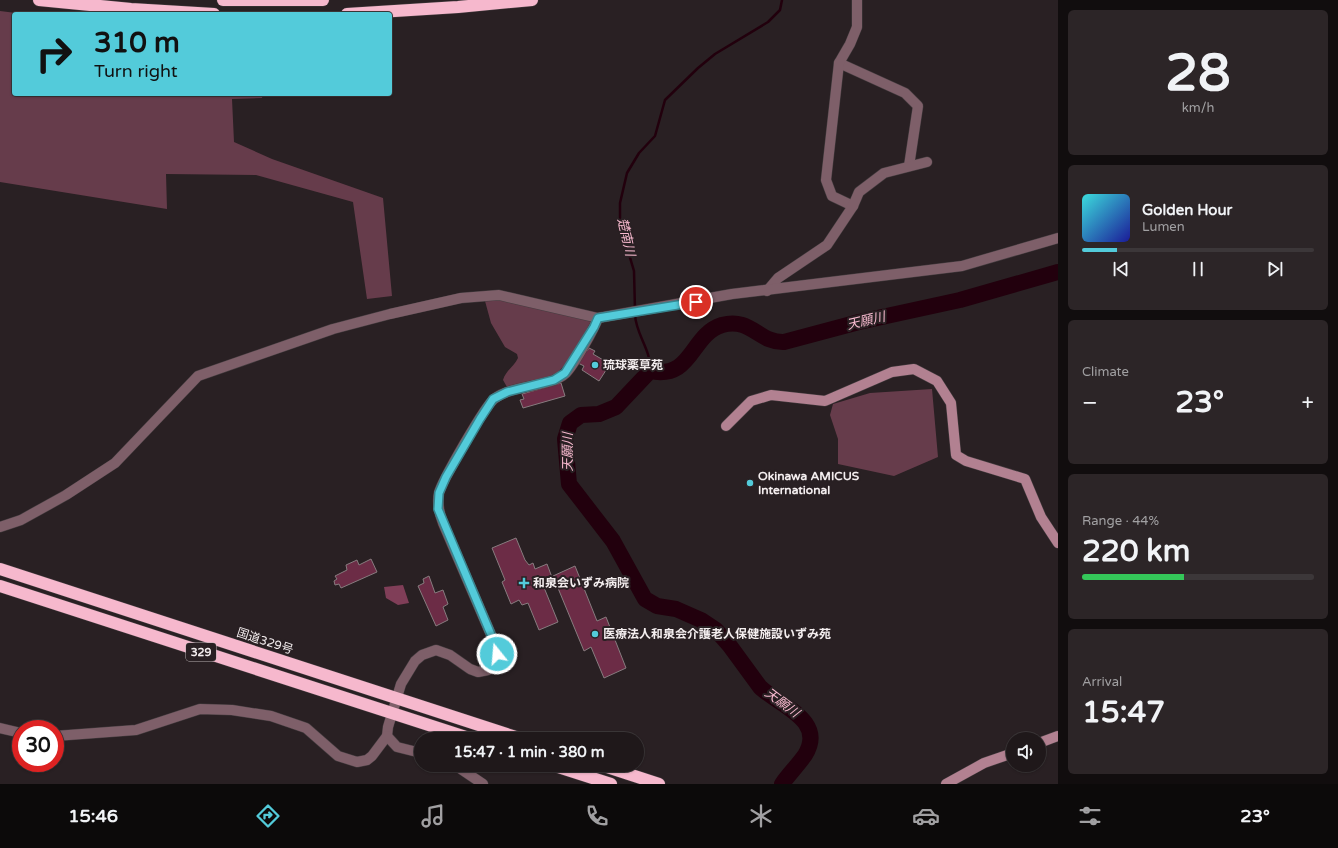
<!DOCTYPE html>
<meta charset="utf-8">
<style>
:root{--surface:#1f181a;--page:#2c2527;--text:#f1f3f6;--muted:#a1a0a2;--line:#3c3739;--accent:#53cbda}
body{margin:0;font-family:"Varela Round","Noto Sans JP",sans-serif;background:var(--page);color:var(--text);height:100vh;display:flex;flex-direction:column;font-size:15px;white-space:nowrap}
*{box-sizing:border-box;margin:0}
p{font-size:13px;color:var(--muted)}
.icon{flex:none;width:22px;height:22px;fill:none;stroke:currentColor;stroke-width:2;stroke-linecap:round;stroke-linejoin:round}
.map{position:relative;flex:1;overflow:hidden}
.panel{display:flex;flex-direction:column;gap:10px;padding:10px;background:#110d0e;width:280px}
.panel>*{flex:none}
.guide{position:absolute;left:12px;top:12px;width:380px;height:84px;border-radius:4px;box-shadow:0 1px 3px #0004,0 0 0 1px var(--line);background:#53cbda;color:#111;overflow:hidden}
.tools{position:absolute;left:1006px;top:732px;display:grid;gap:8px}
.tools a{display:grid;place-items:center;width:40px;height:40px;border-radius:50%;background:var(--surface);box-shadow:0 1px 3px #0004,0 0 0 1px var(--line);font-size:20px}
.speed{position:absolute;left:12px;top:720px;display:flex;gap:8px;font-size:20px;font-weight:700;text-align:center}
.speed>*{display:grid;place-content:center;width:52px;height:52px;border-radius:50%;background:var(--surface);box-shadow:0 1px 3px #0004,0 0 0 1px var(--line);line-height:1}
.speed .limit{border:6px solid #d22;background:#fff;color:#111}
.pin{position:absolute;display:grid;place-items:center;width:34px;height:34px;color:#fff;margin:-17px;border:2px solid #fff;border-radius:50%;box-shadow:0 1px 4px #0007}
.me{position:absolute;width:44px;margin:-22px;rotate:343deg;stroke-linejoin:round;filter:drop-shadow(0 0 3px #0008)}
.turn{display:flex;align-items:center;gap:14px;height:84px;padding:0 16px;font-size:18px}
.turn .icon{width:52px;height:52px;stroke-width:2.5}
.turn b{display:block;font-size:28px;line-height:34px}
.big{font-size:30px;font-weight:700;line-height:1.1}
.panel .card{flex:1;display:flex;flex-direction:column;justify-content:center;gap:6px;min-width:0;padding:0 14px;border-radius:6px;background:var(--page)}
.panel .dial{align-items:center;gap:0}
.dial b{font-size:52px;line-height:1}
.song{display:flex;align-items:center;gap:12px}
.cover{width:48px;height:48px;border-radius:6px;background:linear-gradient(135deg,hsl(180 70% 55%),hsl(240 70% 35%))}
.played{height:4px;border-radius:2px;background:linear-gradient(90deg,var(--accent) 15%,var(--line) 15%)}
.keys{display:flex;justify-content:space-around;direction:ltr}
.heat{display:flex;justify-content:space-between;align-items:center;font-size:22px;direction:ltr}
.charge{height:6px;border-radius:3px;background:linear-gradient(90deg,#34c759 44%,var(--line) 0)}
.trip{position:absolute;left:414px;top:732px;width:230px;height:40px;border-radius:20px;background:var(--surface);box-shadow:0 1px 3px #0004,0 0 0 1px var(--line);font-weight:700;line-height:40px;text-align:center}
.tab-bar{display:flex;height:64px;justify-content:space-around;align-items:center;background:#0c0a0a;color:var(--muted)}
.tab-bar .icon{width:28px;height:28px}
.tab-bar .on{color:var(--accent)}
.tab-bar b{font-size:18px;color:var(--text)}
main{display:flex;flex:1;min-height:0}
.map>svg:first-child{display:block}
</style>
<main>
<div class="map">
<svg width="1058" height="784" viewBox="0 0 1058 784">
<rect width="100%" height="100%" fill="#292023"/>
<!-- green -->
<g fill="#663c4b">
<polygon points="0,11 24,14 14,14 14,94 263,94 262,98 232,99 234,142 272,159 383,198 392,296 367,299 353,202 256,175 166,174 167,209 0,182"/>
<path d="M 499,299 L 588,317 L 592,322 L 567,363 L 557,373 L 551,377 L 507,387 L 503,380 C 506,370 514,367 518,358 L 517,354 L 505,347 L 491,323 L 485,301 Z"/>
<polygon points="932,389 938,457 894,476 838,464 838,439 830,415 833,404 870,393"/>
</g>
<!-- forest -->
<polygon fill="#803e58" points="403,585 409,603 398,605 386,598 384,587"/>
<g fill="none" stroke-linecap="round" stroke-linejoin="round">
<!-- stream -->
<g stroke="#22000d" stroke-width="2.5">
<polyline points="635,310 634,271 620,224 620,203 627,173 639,153 655,136 665,100 698,68 715,54 768,22 780,10 782,0"/>
<path d="M 635,315 C 636,335 652,351 650,371"/>
</g>
<!-- river -->
<path stroke="#22000d" stroke-width="16" d="M 782,784 C 789,774 798,765 805,755 C 827,720 778,705 760,687 L 730,646 L 716,630 L 701,620 L 676,609 L 657,606 L 645,599 L 613,541 L 569,484 L 565,439 L 570,423 L 581,415 L 599,414 L 616,407 L 650,371 C 693,380 690,335 722,325 C 751,317 759,343 784,342 L 859,322 L 960,300 L 1058,272"/>
</g>
<!-- building -->
<g fill="#6c2c46" stroke="#877c7f">
<polygon points="589,348 595,351 593,354 610,364 599,381 582,370 584,366 578,363 584,350 587,351"/>
<polygon points="561,383 565,396 523,408 520,400 524,399 522,394"/>
<polygon points="516,538 525,560 529,565 533,563 535,569 547,564 553,580 543,585 558,622 539,630 528,603 522,605 519,600 511,604 502,582 505,580 492,548"/>
<polygon points="371,559 377,572 341,588 339,584 335,585 334,581 337,579 335,576 347,570 346,565 357,560 359,565"/>
<polygon points="575,566 597,621 606,617 626,668 604,678 591,647 584,651 553,576"/>
<polygon points="429,576 435,593 443,590 448,604 443,607 448,620 436,626 418,586 424,583 423,579"/>
</g>
<g fill="none" stroke-linecap="round" stroke-linejoin="round">
<defs>
<g id="street">
<polyline points="839,63 905,93 918,106 909,166"/>
<polyline points="853,206 832,196 826,180 839,63 850,44 857,27 857,0"/>
<polyline points="767,291 778,278 827,245 853,206 859,192 884,173 927,162"/>
<polyline points="0,527 21,520 66,495 115,463 198,376 333,329 390,314 461,298 499,295 598,318 732,294 962,266 1058,238"/>
<polyline points="0,728 21,733"/>
<path d="M 55,736 L 136,730 L 200,709 L 232,710 L 271,716 L 306,728 L 338,756 L 357,762 L 367,760 L 372,756 L 387,736 L 388,727 L 401,684 L 415,661 L 422,655 L 436,650 L 450,655 L 470,669 L 478,672 L 488,670 L 494,663 L 497,654 L 495,644 L 443,523 C 439,513 437,504 439,493 C 442,481 485,406 494,399 C 513,384 550,388 566,373 C 574,365 594,329 598,318"/>
<polyline points="387,736 397,747 421,753"/>
<polyline points="455,765 483,784"/>
</g>
<g id="secondary">
<polyline points="726,426 751,401 771,395 825,401 892,372 914,369 937,381 951,403 956,455 966,461 1025,479 1041,517 1058,543"/>
<polyline points="1039,743 1058,736"/>
<polyline points="946,784 984,763 1013,753"/>
</g>
<g id="highway">
<polyline points="39,0 131,9 214,14"/>
<polyline points="223,0 323,0"/>
<polyline points="347,14 458,7 532,0"/>
<polyline points="0,569 522,739"/>
<polyline points="0,586 472,739"/>
<polyline points="552,765 611,784"/>
<polyline points="601,765 659,784"/>
</g>
</defs>
<!-- street casing -->
<use href="#street" stroke="#453d40" stroke-width="11"/>
<!-- secondary casing -->
<use href="#secondary" stroke="#453d40" stroke-width="11"/>
<!-- highway casing -->
<use href="#highway" stroke="#453d40" stroke-width="13"/>
<!-- street -->
<use href="#street" stroke="#7e5f69" stroke-width="10"/>
<!-- secondary -->
<use href="#secondary" stroke="#b28191" stroke-width="10"/>
<!-- highway -->
<use href="#highway" stroke="#f6b8cd" stroke-width="12"/>
</g>
<g fill="none" stroke-linecap="round" stroke-linejoin="round">
<defs>
<polyline id="route" points="497,654 495,644 438,509 439,493 446,477 480,419 493,399 507,392 554,380 565,373 594,327 598,318 696,302"/>
</defs>
<!-- route casing -->
<use href="#route" stroke="#36848e" stroke-width="10"/>
<!-- route -->
<use href="#route" stroke="#53cbda" stroke-width="7"/>
</g>
<!-- markers -->
<g fill="#53cbda" stroke="#292023" stroke-width="1.5">
<circle cx="595" cy="365" r="4"/>
<circle cx="750" cy="483" r="4"/>
<path d="M522 577h4v4h4v4h-4v4h-4v-4h-4v-4h4z"/>
<circle cx="595" cy="634" r="4"/>
</g>
<g text-anchor="middle" dominant-baseline="central" stroke-width="4" stroke-linejoin="round" paint-order="stroke">
<!-- shield labels -->
<rect fill="#292023" stroke="#b7b0b2" stroke-width="1" x="186" y="643" width="30" height="18" rx="3"/>
<g font-size="11" font-weight="bold" fill="#f4eeef">
<text x="201" y="652">329</text>
</g>
<!-- poi labels -->
<g font-size="12" font-weight="bold" fill="#f4eeef" stroke="#292023" text-anchor="start">
<text x="603" y="365">琉球薬草苑</text>
<text x="758" y="476">Okinawa AMICUS<tspan x="758" dy="14">International</tspan></text>
<text x="533" y="583">和泉会いずみ病院</text>
<text x="603" y="634">医療法人和泉会介護老人保健施設いずみ苑</text>
</g>
<!-- street labels -->
<g font-size="12" fill="#f4eeef" stroke="#292023">
<text transform="translate(265 641) rotate(18)">国道329号</text>
</g>
<!-- water labels -->
<g font-size="13" font-style="italic" fill="#f8bacf" stroke="#292023">
<text transform="translate(626 237) rotate(77)">楚南川</text>
<text transform="translate(866 321) rotate(-13)">天願川</text>
<text transform="translate(568 452) rotate(-90)">天願川</text>
<text transform="translate(782 703) rotate(37)">天願川</text>
</g>
</g>
</svg>
<div class="tools">
<a><svg class="icon" aria-label="sound" viewBox="0 0 24 24"><path d="M4 9h4l5-4v14l-5-4H4zM17 9q2 3 0 6"/></svg></a>
</div>
<div class="speed"><div class="limit">30</div></div>
<div class="pin" style="left:696px;top:302px;background:#d93025"><svg class="icon" aria-label="arrive" viewBox="0 0 24 24"><path d="M6 21V4h12l-3 4 3 4H6"/></svg></div>
<svg class="me" style="left:497px;top:654px" viewBox="-20 -20 40 40"><circle r="17" fill="#53cbda" stroke="#fff" stroke-width="3"/><path d="M0-11L8 9 0 5-8 9z" fill="#fff"/></svg>
<div class="trip">15:47 · 1 min · 380 m</div>
<div class="guide">
<div class="turn"><svg class="icon" aria-label="right" viewBox="0 0 24 24"><path d="M7 20v-9h11M14 6l5 5-5 5"/></svg><div><b>310 m</b>Turn right</div></div>
</div>
</div>
<section class="panel">
<div class="card dial"><b>28</b><p>km/h</p></div>
<div class="card">
<div class="song"><i class="cover"></i><div><b>Golden Hour</b><p>Lumen</p></div></div>
<div class="played"></div>
<div class="keys"><svg class="icon" aria-label="previous" viewBox="0 0 24 24"><path d="M18 5L8 12l10 7zM5 5v14"/></svg><svg class="icon" aria-label="pause" viewBox="0 0 24 24"><path d="M8 5v14M16 5v14"/></svg><svg class="icon" aria-label="next" viewBox="0 0 24 24"><path d="M6 5l10 7-10 7zM19 5v14"/></svg></div>
</div>
<div class="card"><p>Climate</p>
<div class="heat"><a>−</a><b class="big">23°</b><a>+</a></div>
</div>
<div class="card"><p>Range · 44%</p><b class="big">220 km</b><div class="charge"></div></div>
<div class="card"><p>Arrival</p><b class="big">15:47</b></div>
</section>
</main>
<nav class="tab-bar">
<b>15:46</b>
<svg class="icon on" aria-label="directions" viewBox="0 0 24 24"><path d="M12 3l9 9-9 9-9-9zM9 14v-3h6M13 9l2 2-2 2"/></svg>
<svg class="icon" aria-label="music" viewBox="0 0 24 24"><path d="M9 18V5l10-2v13"/><circle cx="6" cy="18" r="3"/><circle cx="16" cy="16" r="3"/></svg>
<svg class="icon" aria-label="phone" viewBox="0 0 24 24"><path d="M5 4h4l2 5-3 2q2 4 5 5l2-3 5 2v4C11 20 4 13 5 4z"/></svg>
<svg class="icon" aria-label="climate" viewBox="0 0 24 24"><path d="M12 3v18M4 7l16 10M4 17L20 7"/></svg>
<svg class="icon" aria-label="car" viewBox="0 0 24 24"><path d="M5 17H2v-5l4-1 3-4h7l3 4 3 1v5h-3M9 17h6M6 11h13"/><circle cx="7" cy="17" r="2"/><circle cx="17" cy="17" r="2"/></svg>
<svg class="icon" aria-label="filters" viewBox="0 0 24 24"><path d="M4 7h16M4 17h16"/><circle cx="9" cy="7" r="2"/><circle cx="15" cy="17" r="2"/></svg>
<b>23°</b>
</nav>
